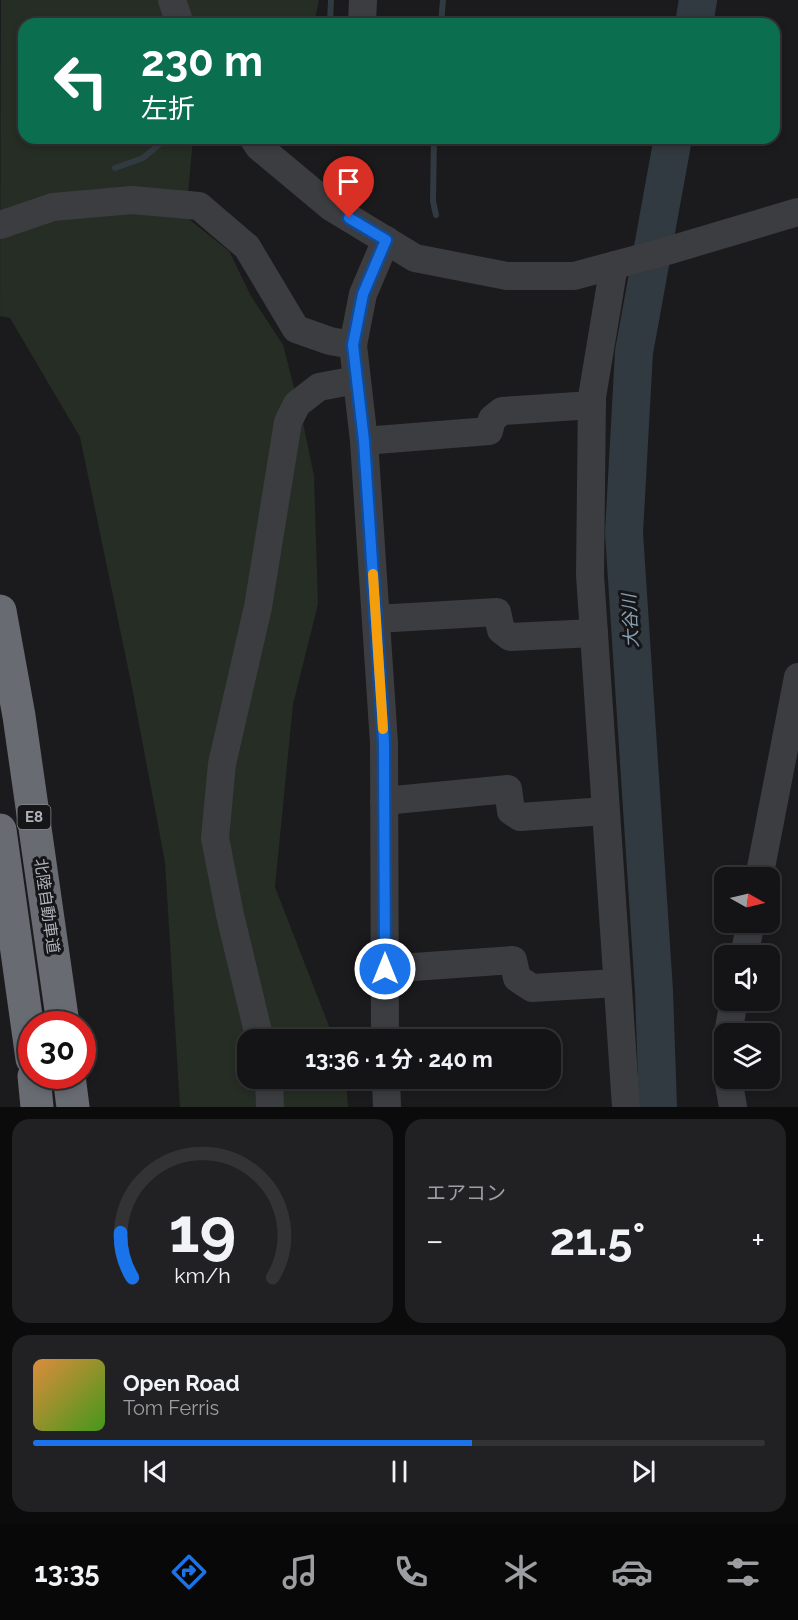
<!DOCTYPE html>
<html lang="ja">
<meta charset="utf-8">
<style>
:root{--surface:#141416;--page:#212123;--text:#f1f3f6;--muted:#9d9ea1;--line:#333335;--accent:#1a73e8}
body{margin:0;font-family:Raleway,"Noto Sans JP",sans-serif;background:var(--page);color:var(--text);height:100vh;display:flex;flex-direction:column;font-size:22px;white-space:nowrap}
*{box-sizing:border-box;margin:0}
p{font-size:20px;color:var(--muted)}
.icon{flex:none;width:33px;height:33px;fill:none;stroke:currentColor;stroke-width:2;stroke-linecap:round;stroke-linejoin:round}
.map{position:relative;height:1107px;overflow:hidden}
.panel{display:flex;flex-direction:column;gap:12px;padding:12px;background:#0b0b0c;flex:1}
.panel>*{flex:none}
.banner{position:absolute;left:18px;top:18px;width:762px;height:126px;border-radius:18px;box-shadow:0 3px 9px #0003,0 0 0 2px var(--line);background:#0b6e4f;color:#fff;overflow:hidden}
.needle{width:39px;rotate:98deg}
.fabs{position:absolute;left:714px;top:867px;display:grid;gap:12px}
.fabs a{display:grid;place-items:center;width:66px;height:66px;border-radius:12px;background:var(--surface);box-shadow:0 3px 9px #0003,0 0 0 2px var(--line);font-size:30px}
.speed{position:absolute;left:18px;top:1011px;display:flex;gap:12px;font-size:30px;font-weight:700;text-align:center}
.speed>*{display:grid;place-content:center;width:78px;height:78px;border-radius:50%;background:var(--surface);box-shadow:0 3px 9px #0003,0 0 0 2px var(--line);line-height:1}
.speed .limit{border:9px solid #d22;background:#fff;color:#111}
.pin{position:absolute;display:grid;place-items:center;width:51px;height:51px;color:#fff;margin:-62px -26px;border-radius:50% 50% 50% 0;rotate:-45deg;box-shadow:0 0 6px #0007}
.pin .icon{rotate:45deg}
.me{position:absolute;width:66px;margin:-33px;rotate:0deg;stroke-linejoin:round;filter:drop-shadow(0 0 4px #0008)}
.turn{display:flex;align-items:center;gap:21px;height:126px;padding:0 24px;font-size:27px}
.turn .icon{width:78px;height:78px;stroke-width:2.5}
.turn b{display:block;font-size:42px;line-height:51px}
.big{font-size:45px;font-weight:700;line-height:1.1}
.panel .widget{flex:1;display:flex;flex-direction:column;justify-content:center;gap:9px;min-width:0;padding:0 21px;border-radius:18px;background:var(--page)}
.panel .dial{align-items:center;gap:0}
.dial svg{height:156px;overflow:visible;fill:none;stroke:var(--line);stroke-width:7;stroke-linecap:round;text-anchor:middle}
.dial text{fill:var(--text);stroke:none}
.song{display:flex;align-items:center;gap:18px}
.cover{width:72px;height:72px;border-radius:9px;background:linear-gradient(135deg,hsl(30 70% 55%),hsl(100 70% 35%))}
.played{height:6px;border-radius:3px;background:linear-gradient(90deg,var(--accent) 60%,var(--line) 60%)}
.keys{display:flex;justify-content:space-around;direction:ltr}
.heat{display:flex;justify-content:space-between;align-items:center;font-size:33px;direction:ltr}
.panel .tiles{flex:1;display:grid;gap:12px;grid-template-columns:1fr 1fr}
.widget:last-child{grid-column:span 2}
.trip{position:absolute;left:237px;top:1029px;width:324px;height:60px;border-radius:18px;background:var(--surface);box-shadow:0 3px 9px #0003,0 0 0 2px var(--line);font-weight:700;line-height:60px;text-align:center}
.tab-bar{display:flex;height:96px;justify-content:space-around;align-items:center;background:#080809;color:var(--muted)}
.tab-bar .icon{width:42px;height:42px}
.tab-bar .selected{color:var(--accent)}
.tab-bar b{font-size:27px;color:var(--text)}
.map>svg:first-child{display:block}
</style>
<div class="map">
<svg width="798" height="1107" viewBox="0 0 798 1107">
<rect width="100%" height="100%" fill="#1b1b1d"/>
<!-- green -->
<polygon fill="#252d25" points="1,0 319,0 314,24 24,24 24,138 193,138 186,217 229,251 251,296 283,345 302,418 314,476 318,604 293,704 275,887 334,1039 248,1040 248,1078 346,1079 348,1107 180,1107 165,862 132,687 80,437 10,318 0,316"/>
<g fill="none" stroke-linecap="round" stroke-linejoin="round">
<!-- stream -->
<g stroke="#313a40" stroke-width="6">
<polyline points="330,24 331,0"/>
<polyline points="441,24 443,0"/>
<polyline points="281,138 290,142 308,141 310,138"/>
<polyline points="434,138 433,201 436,215"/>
<polyline points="115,168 143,158 167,138"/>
</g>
<!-- river -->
<g stroke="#313a40" stroke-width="38">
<polyline points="694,24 698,0"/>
<polyline points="658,1107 654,991 624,533 634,352 673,138"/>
</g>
<!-- minor -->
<g stroke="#3c3d41" stroke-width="28">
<polyline points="172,0 180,24"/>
<polyline points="362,24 363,0"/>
<polyline points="253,138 259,147 331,207 415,258 507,276 574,276 667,251 798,212"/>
<polyline points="0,225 53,207 132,200 199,206 247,247 296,329 330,341 353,345 364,441 384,743 385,1040"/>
<polyline points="614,265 592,397 590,575 626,1107"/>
<polyline points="353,345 363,294 386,240"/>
<polyline points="364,441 489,431 492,419 502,411 592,405"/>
<polyline points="376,619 497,612 501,630 510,637 594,633"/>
<polyline points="384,801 508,789 511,811 520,817 605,811"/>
<polyline points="759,878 798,677"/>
<polyline points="744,956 751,922"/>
<polyline points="385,969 513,960 517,978 532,988 617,983"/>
<polyline points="728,1034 734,1000"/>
<polyline points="260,1040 230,915 215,838 222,764 258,607 288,422 297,404 319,387 356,380"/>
<polyline points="269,1078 270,1107"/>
<polyline points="386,1078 387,1107"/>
<polyline points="728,1078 733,1107"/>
</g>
<!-- highway -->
<g stroke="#686b72" stroke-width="33">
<polyline points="0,611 19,716 63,1024"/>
<polyline points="0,830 32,1059"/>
<polyline points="34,1076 37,1107"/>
<polyline points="69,1076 73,1107"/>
</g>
</g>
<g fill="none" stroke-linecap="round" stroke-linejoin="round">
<defs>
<polyline id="route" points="349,218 386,240 363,294 353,345 364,441 384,743 385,969"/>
</defs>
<!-- route casing -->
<use href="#route" stroke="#114b97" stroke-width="15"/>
<!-- route -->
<use href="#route" stroke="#1a73e8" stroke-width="10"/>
<!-- slow -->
<polyline stroke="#f59e0b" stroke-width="10" points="373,574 383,729"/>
</g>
<g text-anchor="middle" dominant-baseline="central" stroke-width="6" stroke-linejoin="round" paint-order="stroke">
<!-- shield labels -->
<rect fill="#161618" stroke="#80848a" stroke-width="1.5" x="17.5" y="805" width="33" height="24" rx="4.5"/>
<g font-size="15" font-weight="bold" fill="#aeb3bb">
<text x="34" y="817">E8</text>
</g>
<!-- street labels -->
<g font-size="16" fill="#aeb3bb" stroke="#161618">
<text transform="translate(47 906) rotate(82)">北陸自動車道</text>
</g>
<!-- water labels -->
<g font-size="18" font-style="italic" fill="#88a0b3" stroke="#161618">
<text transform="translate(630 621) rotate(-93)">大谷川</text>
</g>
</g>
</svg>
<div class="fabs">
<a><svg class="needle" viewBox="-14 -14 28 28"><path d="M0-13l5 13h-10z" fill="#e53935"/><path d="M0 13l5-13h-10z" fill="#9d9ea1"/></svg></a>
<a><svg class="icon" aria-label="sound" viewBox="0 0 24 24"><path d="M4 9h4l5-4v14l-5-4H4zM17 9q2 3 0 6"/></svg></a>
<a><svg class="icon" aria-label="layers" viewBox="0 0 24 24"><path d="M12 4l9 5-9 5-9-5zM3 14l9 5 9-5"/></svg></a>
</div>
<div class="speed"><div class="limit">30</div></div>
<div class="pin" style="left:349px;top:218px;background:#d93025"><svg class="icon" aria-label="arrive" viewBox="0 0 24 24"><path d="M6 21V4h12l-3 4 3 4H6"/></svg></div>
<svg class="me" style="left:385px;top:969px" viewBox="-20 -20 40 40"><circle r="17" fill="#1a73e8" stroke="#fff" stroke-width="3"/><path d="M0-11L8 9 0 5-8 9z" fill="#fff"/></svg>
<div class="trip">13:36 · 1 分 · 240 m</div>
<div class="banner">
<div class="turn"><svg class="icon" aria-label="left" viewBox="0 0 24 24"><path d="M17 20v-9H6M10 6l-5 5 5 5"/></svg><div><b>230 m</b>左折</div></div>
</div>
</div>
<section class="panel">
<div class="tiles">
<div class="widget dial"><svg viewBox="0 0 100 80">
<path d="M14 69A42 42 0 1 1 86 69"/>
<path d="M14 69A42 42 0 0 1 8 46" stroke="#1a73e8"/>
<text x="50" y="56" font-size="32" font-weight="700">19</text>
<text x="50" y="72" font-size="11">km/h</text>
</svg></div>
<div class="widget"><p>エアコン</p>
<div class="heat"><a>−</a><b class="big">21.5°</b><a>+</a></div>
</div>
<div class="widget">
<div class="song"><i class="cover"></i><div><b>Open Road</b><p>Tom Ferris</p></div></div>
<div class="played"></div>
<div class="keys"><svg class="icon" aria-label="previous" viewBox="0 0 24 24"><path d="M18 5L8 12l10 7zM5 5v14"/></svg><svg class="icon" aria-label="pause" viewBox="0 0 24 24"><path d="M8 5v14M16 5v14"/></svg><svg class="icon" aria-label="next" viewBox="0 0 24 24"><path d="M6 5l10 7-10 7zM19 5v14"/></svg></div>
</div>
</div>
</section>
<nav class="tab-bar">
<b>13:35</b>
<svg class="icon selected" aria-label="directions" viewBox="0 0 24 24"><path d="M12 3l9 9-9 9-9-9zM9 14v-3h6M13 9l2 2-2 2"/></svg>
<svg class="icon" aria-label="music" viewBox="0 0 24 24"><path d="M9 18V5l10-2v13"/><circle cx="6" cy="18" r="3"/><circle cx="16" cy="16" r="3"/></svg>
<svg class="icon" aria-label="phone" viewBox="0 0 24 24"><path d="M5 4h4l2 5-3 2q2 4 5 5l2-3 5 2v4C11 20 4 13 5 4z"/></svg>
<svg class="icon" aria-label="climate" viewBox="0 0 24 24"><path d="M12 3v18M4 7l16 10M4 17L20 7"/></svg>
<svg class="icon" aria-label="car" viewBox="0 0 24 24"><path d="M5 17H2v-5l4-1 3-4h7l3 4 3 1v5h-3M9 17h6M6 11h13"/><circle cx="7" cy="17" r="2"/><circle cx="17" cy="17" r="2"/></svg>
<svg class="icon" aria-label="filters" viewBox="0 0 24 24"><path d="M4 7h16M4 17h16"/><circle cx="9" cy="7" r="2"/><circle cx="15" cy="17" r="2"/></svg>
</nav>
